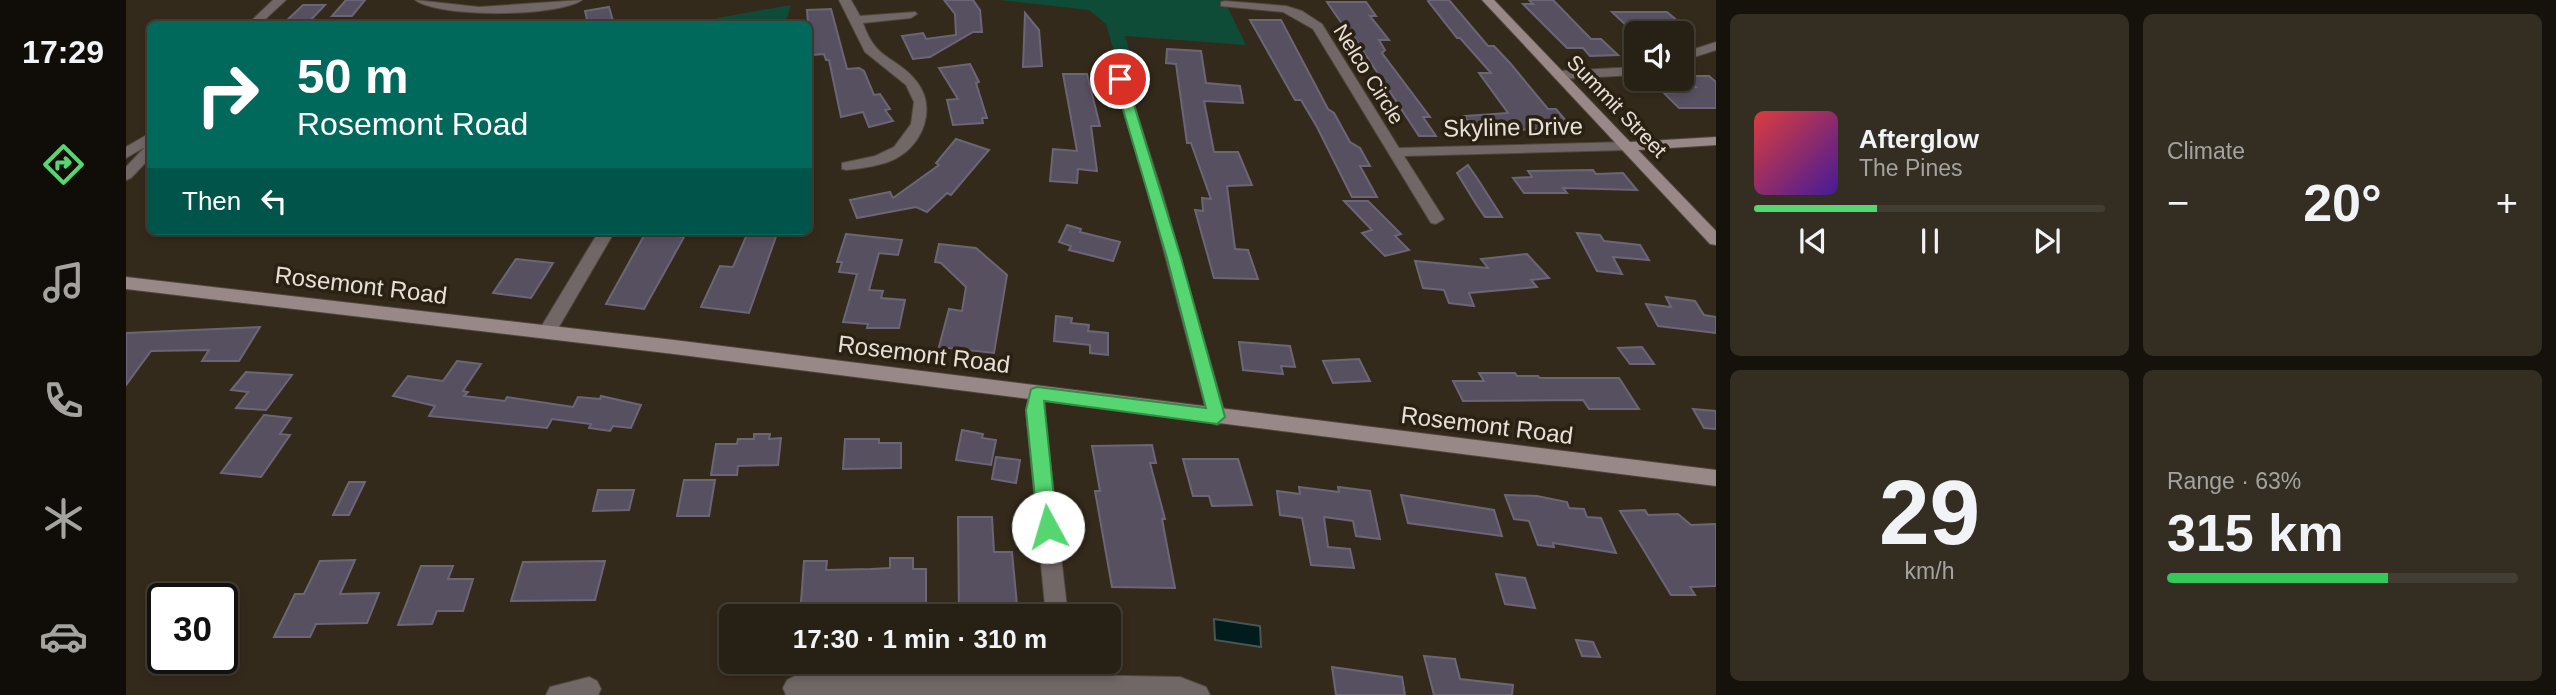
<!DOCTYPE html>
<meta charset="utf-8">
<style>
:root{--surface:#272015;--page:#332d22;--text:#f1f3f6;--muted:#a4a3a0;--line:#433e34;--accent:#55d671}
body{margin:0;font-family:Arial,sans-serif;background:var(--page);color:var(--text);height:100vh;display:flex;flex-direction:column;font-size:26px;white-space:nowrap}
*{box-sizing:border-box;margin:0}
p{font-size:23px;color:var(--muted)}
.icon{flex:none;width:38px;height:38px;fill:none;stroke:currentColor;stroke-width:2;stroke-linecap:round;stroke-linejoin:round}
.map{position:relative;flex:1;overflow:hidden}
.side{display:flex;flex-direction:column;gap:14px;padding:14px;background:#15120c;width:840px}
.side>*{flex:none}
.banner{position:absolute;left:21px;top:21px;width:665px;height:214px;border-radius:10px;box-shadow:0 4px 10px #0003,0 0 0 2px var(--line);background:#00695c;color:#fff;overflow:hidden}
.controls{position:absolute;left:1498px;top:21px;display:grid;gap:14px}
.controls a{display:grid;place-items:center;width:70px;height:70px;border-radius:10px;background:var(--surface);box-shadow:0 4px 10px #0003,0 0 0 2px var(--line);font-size:35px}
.speed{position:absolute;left:21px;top:583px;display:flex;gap:14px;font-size:35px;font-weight:700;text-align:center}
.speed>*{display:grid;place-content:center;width:91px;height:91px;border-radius:50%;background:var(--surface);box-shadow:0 4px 10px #0003,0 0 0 2px var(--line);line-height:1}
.speed .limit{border:4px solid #111;border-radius:10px;background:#fff;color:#111}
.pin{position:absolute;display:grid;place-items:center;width:60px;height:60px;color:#fff;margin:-30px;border:4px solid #fff;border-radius:50%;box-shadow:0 2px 7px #0007}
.me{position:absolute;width:77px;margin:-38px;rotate:354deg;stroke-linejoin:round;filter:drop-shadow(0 0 5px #0008)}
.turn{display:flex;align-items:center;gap:24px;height:147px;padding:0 35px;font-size:32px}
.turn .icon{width:91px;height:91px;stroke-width:2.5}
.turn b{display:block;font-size:49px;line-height:60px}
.then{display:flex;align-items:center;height:66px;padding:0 35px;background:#0003;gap:14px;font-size:26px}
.big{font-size:52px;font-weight:600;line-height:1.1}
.side .card{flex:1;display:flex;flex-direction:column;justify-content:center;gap:10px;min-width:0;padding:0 24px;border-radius:10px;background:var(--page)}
.side .dial{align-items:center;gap:0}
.dial b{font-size:91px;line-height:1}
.song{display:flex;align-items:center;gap:21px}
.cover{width:84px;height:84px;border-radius:10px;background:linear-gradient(135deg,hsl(0 70% 55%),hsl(260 70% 35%))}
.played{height:7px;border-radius:4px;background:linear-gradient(90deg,var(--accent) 35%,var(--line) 35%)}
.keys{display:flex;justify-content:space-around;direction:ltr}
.heat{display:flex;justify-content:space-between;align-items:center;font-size:38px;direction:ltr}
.charge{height:10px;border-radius:5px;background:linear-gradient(90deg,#34c759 63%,var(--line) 0)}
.side .tiles{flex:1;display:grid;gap:14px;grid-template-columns:repeat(2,1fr)}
.trip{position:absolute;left:593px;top:604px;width:402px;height:70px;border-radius:10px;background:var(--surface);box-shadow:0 4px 10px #0003,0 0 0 2px var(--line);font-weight:600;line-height:70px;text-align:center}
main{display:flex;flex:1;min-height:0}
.tabs{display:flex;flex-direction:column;width:126px;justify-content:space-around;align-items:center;background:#100d08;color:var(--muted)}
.tabs .icon{width:49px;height:49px}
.tabs .active{color:var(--accent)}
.tabs b{font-size:32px;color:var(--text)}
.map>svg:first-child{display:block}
</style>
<main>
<nav class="tabs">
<b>17:29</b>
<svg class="icon active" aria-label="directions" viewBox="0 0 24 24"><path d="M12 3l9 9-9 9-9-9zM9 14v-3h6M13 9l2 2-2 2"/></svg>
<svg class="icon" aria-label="music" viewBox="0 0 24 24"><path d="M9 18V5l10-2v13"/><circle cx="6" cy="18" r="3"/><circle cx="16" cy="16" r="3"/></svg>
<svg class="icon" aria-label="phone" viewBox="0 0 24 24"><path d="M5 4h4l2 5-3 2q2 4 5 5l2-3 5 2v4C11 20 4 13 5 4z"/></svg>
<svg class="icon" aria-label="climate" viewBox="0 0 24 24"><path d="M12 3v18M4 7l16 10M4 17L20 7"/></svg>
<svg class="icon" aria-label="car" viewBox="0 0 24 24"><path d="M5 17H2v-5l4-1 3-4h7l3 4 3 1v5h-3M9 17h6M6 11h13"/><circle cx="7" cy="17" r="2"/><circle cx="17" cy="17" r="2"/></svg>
</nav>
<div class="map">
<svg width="1590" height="695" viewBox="0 0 1590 695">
<rect width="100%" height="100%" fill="#342a1c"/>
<!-- green -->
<g fill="#0e4c37">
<polygon points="874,0 1098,0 1120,45 999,36 1005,56 990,58 980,24 963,10"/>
<polygon points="665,5 659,24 592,24 591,18"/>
</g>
<!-- water -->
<polygon fill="#021b1d" stroke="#475655" stroke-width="2" points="1088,619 1134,626 1135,647 1089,640"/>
<!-- building -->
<g fill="#575061" stroke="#6c6576" stroke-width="2">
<polygon points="220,0 239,0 226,16 206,16"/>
<polygon points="818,0 847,0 854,10 856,32 847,32 804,57 787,59 776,36 797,33 800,39 830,35 829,14"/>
<polygon points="1304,0 1323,0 1362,46 1368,46 1384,63 1422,109 1430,109 1446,128 1433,128 1436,132 1412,132 1410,129 1352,132 1338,116 1382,113 1353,73 1365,73 1334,38 1331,38 1302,1"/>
<polygon points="1403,0 1427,0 1465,39 1475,39 1492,55 1464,56 1457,48 1441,48 1397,4 1407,4"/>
<polygon points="1201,2 1240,2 1250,16 1244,16 1263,40 1253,40 1259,50 1256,53 1304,117 1297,117 1310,136 1293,136 1224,31 1221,31"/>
<polygon points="177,5 199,5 181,24 157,24"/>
<polygon points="483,7 488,24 462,24 459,11"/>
<polygon points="705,9 721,69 733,68 738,71 748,95 754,94 764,109 759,110 767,121 743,127 737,112 715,117 703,60 700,60 698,54 687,55 683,39 681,10"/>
<polygon points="1486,12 1541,12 1560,28 1503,28"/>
<polygon points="899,13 913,30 916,66 897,67"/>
<polygon points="1124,20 1155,20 1202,109 1208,113 1224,142 1234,148 1244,166 1234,166 1251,197 1226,197 1191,127 1175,100 1169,100"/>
<polygon points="1041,49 1075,51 1080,83 1114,86 1117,103 1078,101 1088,152 1112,152 1126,185 1101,186 1109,249 1122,250 1132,279 1088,278 1069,210 1077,211 1076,198 1085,199 1065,143 1061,143 1050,64 1040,63"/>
<polygon points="844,64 853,82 850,83 861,118 856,118 857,123 827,125 821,100 832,99 813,68"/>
<polygon points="937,74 961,74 974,126 965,126 971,171 952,169 951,183 924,181 927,149 951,151"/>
<polygon points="1558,76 1583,76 1590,82 1590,108 1553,108 1538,93 1554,92 1549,88 1570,87"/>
<polygon points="830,139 863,150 825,195 821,193 801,212 790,207 731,218 724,200 764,192 767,198 813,165 810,163"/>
<polygon points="1342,165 1351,178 1376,217 1359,217 1350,204 1331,173"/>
<polygon points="1467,170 1470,174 1497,173 1511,190 1437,188 1441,193 1398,193 1387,178 1406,177 1402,171"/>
<polygon points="1218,201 1242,201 1275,234 1269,236 1283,250 1259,256 1236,233 1246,230"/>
<polygon points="941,225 955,229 954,232 994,242 987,261 943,250 945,246 933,242"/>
<polygon points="652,231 623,313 575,307 594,266 607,267 622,232"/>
<polygon points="520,232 558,237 518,309 480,304"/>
<polygon points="1451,233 1474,235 1478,241 1514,245 1523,260 1487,257 1496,274 1471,271"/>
<polygon points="720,234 776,240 772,255 753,253 743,290 757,291 755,298 779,300 773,328 741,328 742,324 717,322 731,274 713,272 716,262 711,262"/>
<polygon points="813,244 850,248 881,275 868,353 813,347 823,309 836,311 840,287 815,263 809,262"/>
<polygon points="1401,254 1423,278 1405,280 1411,287 1343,293 1348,306 1323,303 1318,290 1297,288 1289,261 1362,268 1355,259"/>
<polygon points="390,259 427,263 405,298 367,293"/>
<polygon points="1540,297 1569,301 1578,315 1590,317 1590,333 1532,326 1520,304 1545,307"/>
<polygon points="930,316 946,318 945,323 963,325 962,331 982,333 982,355 964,353 964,345 928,341"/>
<polygon points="134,327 113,361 76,361 83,350 25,351 0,385 0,333"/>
<polygon points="1113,342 1164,346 1169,367 1155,366 1157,374 1117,370"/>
<polygon points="1516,347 1528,364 1504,364 1492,348"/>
<polygon points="1233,359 1244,381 1207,383 1197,361"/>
<polygon points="331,361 355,364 337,391 342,392 338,396 379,401 381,397 447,407 452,397 474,399 475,396 515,405 505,428 487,426 484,431 463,428 465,424 426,419 421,428 303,416 309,406 267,396 282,376 317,381"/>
<polygon points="120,372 166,375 140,410 110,408 122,392 105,390"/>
<polygon points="1353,373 1389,373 1391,376 1412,376 1414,378 1493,378 1513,409 1463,409 1457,400 1337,401 1327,381 1358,381"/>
<polygon points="1567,409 1590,411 1590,429 1578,428"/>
<polygon points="138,415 165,418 154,434 164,435 135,477 95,473"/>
<polygon points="836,430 857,434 856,438 870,440 865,465 830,460"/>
<polygon points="628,434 644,434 643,439 655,438 652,465 612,466 611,475 585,475 590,444 611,444 612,439 628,439"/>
<polygon points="719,439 753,439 753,443 775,443 775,468 717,469"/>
<polygon points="1026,445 1030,463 1024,463 1039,519 1036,519 1049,588 986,587 969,491 974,491 966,446"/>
<polygon points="870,457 894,460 890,483 866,479"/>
<polygon points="1057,459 1112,459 1126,505 1086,506 1083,496 1067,496"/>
<polygon points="558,480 589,480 583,516 551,516"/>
<polygon points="223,482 239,482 223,515 207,515"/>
<polygon points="1173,487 1213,492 1212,487 1244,491 1254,539 1230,536 1227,521 1198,517 1202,547 1224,549 1228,568 1185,565 1176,518 1154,515 1151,491 1174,494"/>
<polygon points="472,490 508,490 503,510 467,511"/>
<polygon points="1275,495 1368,510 1376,536 1282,523"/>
<polygon points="1379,495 1411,496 1441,502 1443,508 1458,509 1461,517 1475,518 1490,553 1427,543 1428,547 1412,545 1403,521 1388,519"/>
<polygon points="1519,510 1522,515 1552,514 1565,525 1590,524 1590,586 1564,587 1569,595 1545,595 1494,511"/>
<polygon points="832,517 866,517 868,552 886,552 892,616 833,616"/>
<polygon points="764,558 787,558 787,569 800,569 800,616 674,616 678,561 701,561 700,570 745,569 764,568"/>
<polygon points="229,560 214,594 253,593 241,623 190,624 184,637 148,637 169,594 178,594 194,561"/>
<polygon points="479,561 469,600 385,601 397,562"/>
<polygon points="295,566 327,566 322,579 347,579 337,611 311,611 306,624 272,625"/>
<polygon points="1370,574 1399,578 1409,608 1379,604"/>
<polygon points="1450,640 1467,642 1474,657 1456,656"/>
<polygon points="1298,656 1329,659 1334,679 1387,685 1386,695 1308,695"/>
<polygon points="1206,667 1276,677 1279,695 1210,695"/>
</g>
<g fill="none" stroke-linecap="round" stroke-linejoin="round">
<defs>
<g id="street">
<polygon points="147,0 160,0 134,24 122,24"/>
<path d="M 289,0 L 353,7 L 456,0 C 432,17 313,18 289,0 Z"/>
<path d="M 713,0 L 725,0 L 734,16 L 789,12 L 791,14 L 785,18 L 737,23 C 750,62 770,55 791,82 C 811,108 797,145 769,159 C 754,166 737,168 721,170 L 716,169 L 716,163 L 749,156 L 768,147 L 785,124 L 788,102 L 780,85 L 739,52 Z"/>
<polygon points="1099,1 1160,6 1176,11 1196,24 1273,148 1501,142 1508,146 1501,150 1278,156 1318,219 1310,224 1305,223 1187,29 1157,12 1095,6 1095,2"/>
<polygon points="1590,42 1590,50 1556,61 1556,53"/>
<polygon points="985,57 989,58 1000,79 1036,192 1100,417 1098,422 1091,425 1084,422 1082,417 1022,192 988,79 979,61"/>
<polygon points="1510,67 1510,75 1433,79 1427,75 1433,71"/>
<polygon points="24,133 24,143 19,147 24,146 24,158 5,178 0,180 0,167 19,147 0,158 0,147"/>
<polygon points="473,231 489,231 427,337 415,337 412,332"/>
<polygon points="911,387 917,389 920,394 918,410 942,616 920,616 900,410 905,389"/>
<polygon points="925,662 947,662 949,675 1054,677 1080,687 1084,695 660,695 657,688 661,680 669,676 926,675"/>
<polygon points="463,677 471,681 475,689 472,695 420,695 424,687"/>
</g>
<g id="secondary">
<polygon points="1356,0 1368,0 1504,142 1590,137 1590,145 1512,150 1590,231 1590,245 1584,244"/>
<polygon points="0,277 548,340 1590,470 1590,486 548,354 0,289"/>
</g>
</defs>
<!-- street casing -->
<use href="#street" stroke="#51473a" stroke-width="2"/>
<!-- secondary casing -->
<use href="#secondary" stroke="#51473a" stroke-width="2"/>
<!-- street -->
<use href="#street" fill="#716766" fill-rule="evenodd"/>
<!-- secondary -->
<use href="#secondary" fill="#988887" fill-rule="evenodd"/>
</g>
<!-- route -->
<polygon fill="#55d671" stroke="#378b49" stroke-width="2" points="994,76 1000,79 1055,258 1099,417 1091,424 918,401 931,527 928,533 922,535 915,533 912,527 900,410 905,389 911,387 1080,408 1041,258 988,79"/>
<g text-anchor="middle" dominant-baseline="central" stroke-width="7" stroke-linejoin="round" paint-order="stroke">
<!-- far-street labels -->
<g font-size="21" fill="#e7e0d7" stroke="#2a2112">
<text transform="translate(1243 74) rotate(58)">Nelco Circle</text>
<text transform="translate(1491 106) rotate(46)">Summit Street</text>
</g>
<!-- street labels -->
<g font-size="24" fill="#e7e0d7" stroke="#2a2112">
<text transform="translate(1387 127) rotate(-1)">Skyline Drive</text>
<text transform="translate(235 285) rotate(7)">Rosemont Road</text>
<text transform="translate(798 354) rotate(7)">Rosemont Road</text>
<text transform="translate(1361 425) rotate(7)">Rosemont Road</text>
</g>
</g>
</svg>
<div class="controls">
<a><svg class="icon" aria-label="sound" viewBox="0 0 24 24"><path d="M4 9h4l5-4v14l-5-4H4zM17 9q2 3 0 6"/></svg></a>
</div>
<div class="speed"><div class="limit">30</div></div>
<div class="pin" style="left:994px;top:79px;background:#d93025"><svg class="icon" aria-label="arrive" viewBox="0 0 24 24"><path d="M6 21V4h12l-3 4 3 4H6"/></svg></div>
<svg class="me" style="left:922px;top:527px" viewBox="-20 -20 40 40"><circle r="19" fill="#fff"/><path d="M0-13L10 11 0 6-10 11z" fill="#55d671"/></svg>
<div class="trip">17:30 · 1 min · 310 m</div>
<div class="banner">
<div class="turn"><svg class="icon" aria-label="right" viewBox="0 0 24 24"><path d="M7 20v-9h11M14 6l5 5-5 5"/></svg><div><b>50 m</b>Rosemont Road</div></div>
<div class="then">Then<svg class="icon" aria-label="left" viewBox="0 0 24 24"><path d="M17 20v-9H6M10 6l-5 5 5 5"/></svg></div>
</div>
</div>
<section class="side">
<div class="tiles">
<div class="card">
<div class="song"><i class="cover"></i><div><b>Afterglow</b><p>The Pines</p></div></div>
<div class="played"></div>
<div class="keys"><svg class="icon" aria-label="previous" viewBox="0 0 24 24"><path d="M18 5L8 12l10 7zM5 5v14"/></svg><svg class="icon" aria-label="pause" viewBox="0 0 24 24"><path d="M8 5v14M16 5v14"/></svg><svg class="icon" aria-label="next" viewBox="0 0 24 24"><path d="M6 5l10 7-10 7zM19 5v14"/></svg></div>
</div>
<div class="card"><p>Climate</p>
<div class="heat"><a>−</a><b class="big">20°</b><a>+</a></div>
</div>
<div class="card dial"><b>29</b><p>km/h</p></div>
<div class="card"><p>Range · 63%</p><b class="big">315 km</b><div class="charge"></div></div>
</div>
</section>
</main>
